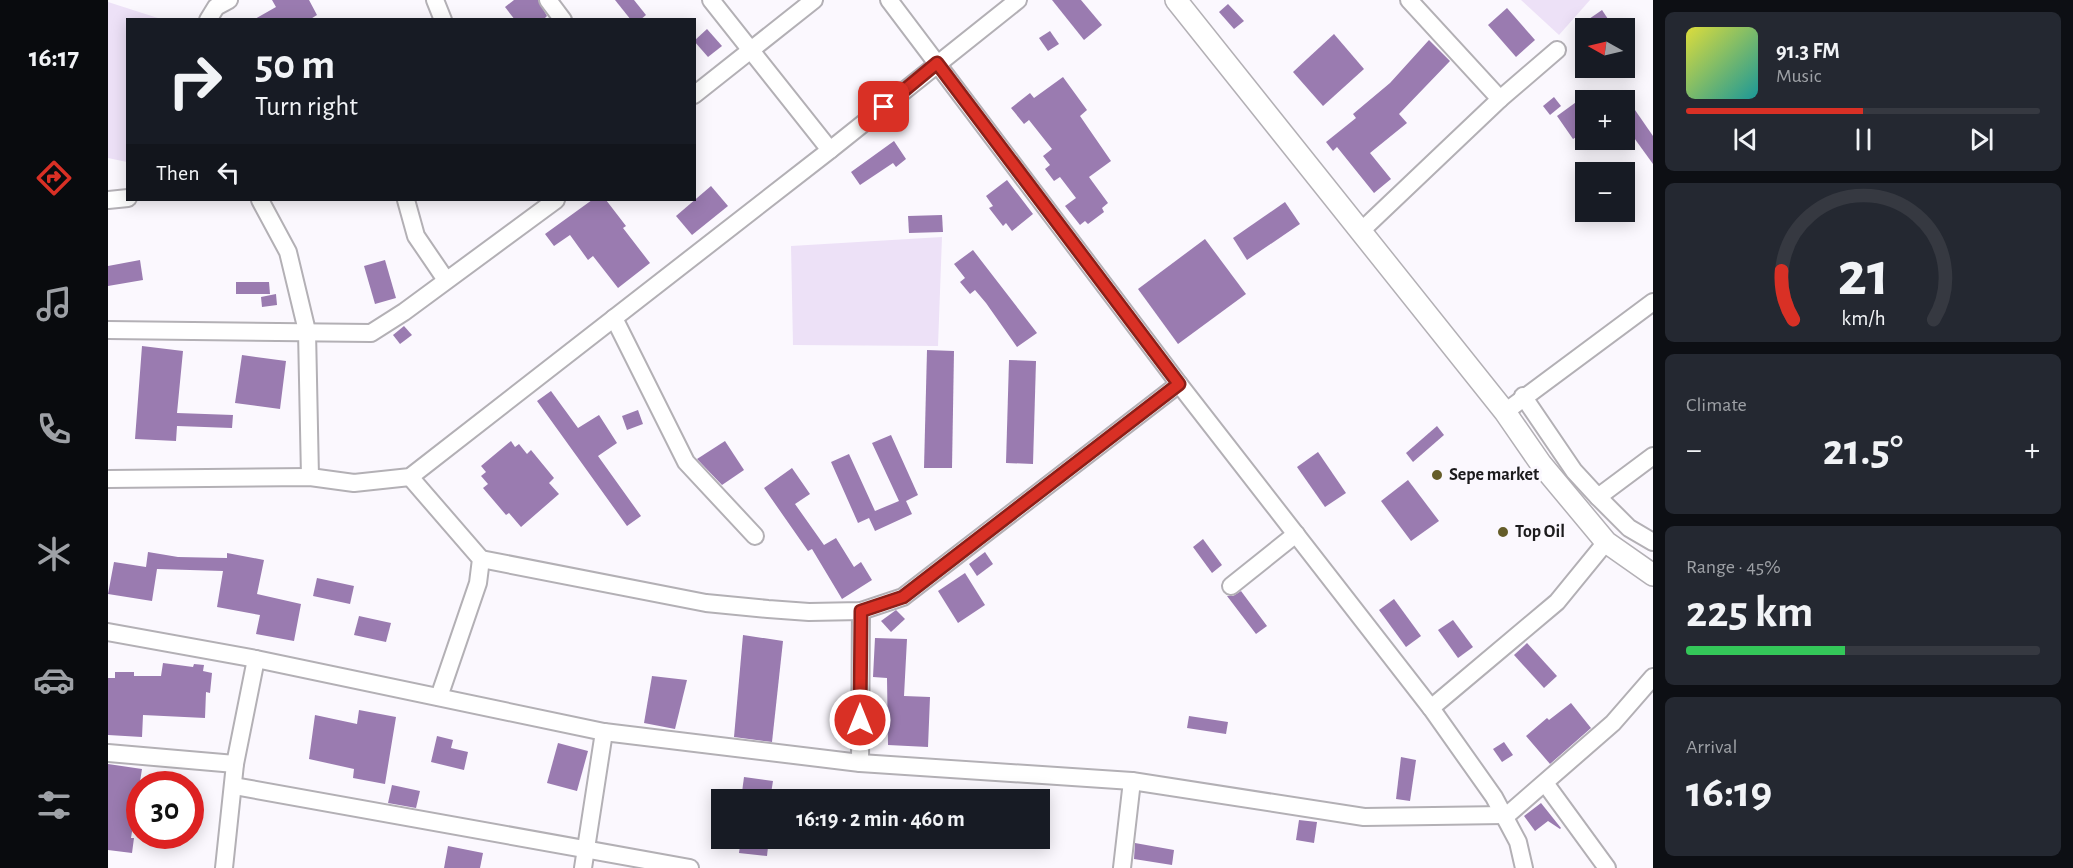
<!DOCTYPE html>
<meta charset="utf-8">
<style>
:root{--surface:#171b24;--page:#242831;--text:#f1f3f6;--muted:#9ea1a6;--line:#363941;--accent:#d93025}
body{margin:0;font-family:"Alegreya Sans",sans-serif;background:var(--page);color:var(--text);height:100vh;display:flex;flex-direction:column;font-size:22px;white-space:nowrap}
*{box-sizing:border-box;margin:0}
p{font-size:20px;color:var(--muted)}
.icon{flex:none;width:33px;height:33px;fill:none;stroke:currentColor;stroke-width:2;stroke-linecap:round;stroke-linejoin:round}
.map{position:relative;flex:1;overflow:hidden}
.details{display:flex;flex-direction:column;gap:12px;padding:12px;background:#0d0f14;width:420px}
.details>*{flex:none}
.hud{position:absolute;left:18px;top:18px;width:570px;height:183px;border-radius:0px;box-shadow:0 3px 15px #0003;background:#171b24;color:var(--text);overflow:hidden}
.needle{width:39px;rotate:278deg}
.fabs{position:absolute;left:1467px;top:18px;display:grid;gap:12px}
.fabs a{display:grid;place-items:center;width:60px;height:60px;border-radius:0px;background:var(--surface);box-shadow:0 3px 15px #0003;font-size:30px}
.speed{position:absolute;left:18px;top:771px;display:flex;gap:12px;font-size:30px;font-weight:700;text-align:center}
.speed>*{display:grid;place-content:center;width:78px;height:78px;border-radius:50%;background:var(--surface);box-shadow:0 3px 15px #0003;line-height:1}
.speed .limit{border:9px solid #d22;background:#fff;color:#111}
.pin{position:absolute;display:grid;place-items:center;width:51px;height:51px;color:#fff;margin:-26px;border-radius:12px;box-shadow:0 3px 9px #0006}
.me{position:absolute;width:66px;margin:-33px;rotate:0deg;stroke-linejoin:round;filter:drop-shadow(0 0 4px #0008)}
.turn{display:flex;align-items:center;gap:21px;height:126px;padding:0 30px;font-size:27px}
.turn .icon{width:78px;height:78px;stroke-width:2.5}
.turn b{display:block;font-size:42px;line-height:51px}
.then{display:flex;align-items:center;height:57px;padding:0 30px;background:#0003;gap:12px;font-size:22px}
.big{font-size:45px;font-weight:700;line-height:1.1}
.details .widget{flex:1;display:flex;flex-direction:column;justify-content:center;gap:9px;min-width:0;padding:0 21px;border-radius:9px;background:var(--page)}
.details .dial{align-items:center;gap:0}
.dial svg{height:156px;overflow:visible;fill:none;stroke:var(--line);stroke-width:7;stroke-linecap:round;text-anchor:middle}
.dial text{fill:var(--text);stroke:none}
.song{display:flex;align-items:center;gap:18px}
.cover{width:72px;height:72px;border-radius:9px;background:linear-gradient(135deg,hsl(60 70% 55%),hsl(180 70% 35%))}
.played{height:6px;border-radius:3px;background:linear-gradient(90deg,var(--accent) 50%,var(--line) 50%)}
.keys{display:flex;justify-content:space-around;direction:ltr}
.heat{display:flex;justify-content:space-between;align-items:center;font-size:33px;direction:ltr}
.charge{height:9px;border-radius:4px;background:linear-gradient(90deg,#34c759 45%,var(--line) 0)}
.trip{position:absolute;left:603px;top:789px;width:339px;height:60px;border-radius:0px;background:var(--surface);box-shadow:0 3px 15px #0003;font-weight:700;line-height:60px;text-align:center}
main{display:flex;flex:1;min-height:0}
.dock{display:flex;flex-direction:column;width:108px;justify-content:space-around;align-items:center;background:#090b0e;color:var(--muted)}
.dock .icon{width:42px;height:42px}
.dock .current{color:var(--accent)}
.dock b{font-size:27px;color:var(--text)}
.map>svg:first-child{display:block}
</style>
<main>
<nav class="dock">
<b>16:17</b>
<svg class="icon current" aria-label="directions" viewBox="0 0 24 24"><path d="M12 3l9 9-9 9-9-9zM9 14v-3h6M13 9l2 2-2 2"/></svg>
<svg class="icon" aria-label="music" viewBox="0 0 24 24"><path d="M9 18V5l10-2v13"/><circle cx="6" cy="18" r="3"/><circle cx="16" cy="16" r="3"/></svg>
<svg class="icon" aria-label="phone" viewBox="0 0 24 24"><path d="M5 4h4l2 5-3 2q2 4 5 5l2-3 5 2v4C11 20 4 13 5 4z"/></svg>
<svg class="icon" aria-label="climate" viewBox="0 0 24 24"><path d="M12 3v18M4 7l16 10M4 17L20 7"/></svg>
<svg class="icon" aria-label="car" viewBox="0 0 24 24"><path d="M5 17H2v-5l4-1 3-4h7l3 4 3 1v5h-3M9 17h6M6 11h13"/><circle cx="7" cy="17" r="2"/><circle cx="17" cy="17" r="2"/></svg>
<svg class="icon" aria-label="filters" viewBox="0 0 24 24"><path d="M4 7h16M4 17h16"/><circle cx="9" cy="7" r="2"/><circle cx="15" cy="17" r="2"/></svg>
</nav>
<div class="map">
<svg width="1545" height="868" viewBox="0 0 1545 868">
<rect width="100%" height="100%" fill="#fbf8fe"/>
<!-- green -->
<g fill="#ede1f7">
<polygon points="1413,0 1482,0 1451,35"/>
<polygon points="0,2 53,19 20,20 19,162 0,158"/>
<polygon points="834,237 830,346 685,345 683,246"/>
</g>
<!-- building -->
<g fill="#9a7bb0">
<polygon points="164,0 201,0 209,15 201,20 145,20 168,7"/>
<polygon points="406,0 430,0 439,16 435,20 407,20 397,7"/>
<polygon points="507,0 526,0 538,15 532,20 523,20"/>
<polygon points="944,0 973,0 994,25 976,40"/>
<polygon points="1120,4 1136,21 1126,29 1111,12"/>
<polygon points="1399,8 1427,40 1408,57 1380,25"/>
<polygon points="1494,10 1506,28 1487,28 1481,19"/>
<polygon points="599,29 614,46 600,57 586,41"/>
<polygon points="942,31 951,44 940,51 931,38"/>
<polygon points="1226,34 1256,69 1215,106 1185,72"/>
<polygon points="1321,40 1342,61 1291,114 1299,123 1262,153 1283,179 1266,193 1229,147 1225,151 1218,142 1248,118 1245,114 1282,83"/>
<polygon points="955,77 979,110 972,116 1003,161 981,177 1000,203 994,208 996,212 980,224 977,221 972,225 957,206 968,198 952,177 946,181 937,169 942,165 935,156 944,149 921,120 916,124 903,108 922,93 926,98"/>
<polygon points="1446,97 1453,106 1442,115 1435,106"/>
<polygon points="1471,100 1478,110 1478,147 1470,136 1465,139 1449,116"/>
<polygon points="1527,110 1545,136 1545,164 1516,124 1516,117"/>
<polygon points="786,141 798,159 788,167 785,163 752,185 743,172"/>
<polygon points="899,180 925,214 904,231 898,223 895,226 881,208 885,206 878,196"/>
<polygon points="603,186 620,206 584,235 568,216"/>
<polygon points="484,200 498,200 518,226 515,228 542,263 510,288 485,256 480,260 462,235 446,246 437,234"/>
<polygon points="1177,202 1192,224 1139,260 1125,238"/>
<polygon points="834,215 835,232 801,233 800,216"/>
<polygon points="1097,239 1138,294 1070,344 1030,289"/>
<polygon points="865,250 929,333 909,347 878,303 867,290 862,294 852,282 857,278 846,264"/>
<polygon points="32,260 35,280 0,286 0,266"/>
<polygon points="277,260 288,298 267,304 256,266"/>
<polygon points="128,282 161,282 162,294 128,294"/>
<polygon points="168,294 169,305 154,307 153,297"/>
<polygon points="296,326 304,335 292,344 285,335"/>
<polygon points="34,346 75,351 69,413 125,415 124,428 69,426 68,441 27,439"/>
<polygon points="819,350 846,351 844,468 816,468"/>
<polygon points="134,355 178,361 172,409 127,403"/>
<polygon points="901,360 928,361 925,464 898,463"/>
<polygon points="443,391 470,428 491,415 509,443 490,456 533,516 519,526 429,401"/>
<polygon points="530,410 535,424 519,430 514,416"/>
<polygon points="1329,426 1336,435 1305,462 1298,453"/>
<polygon points="783,435 810,495 798,501 804,514 767,531 761,518 750,523 723,462 741,454 767,511 791,501 764,443"/>
<polygon points="403,441 407,447 411,444 419,454 423,450 446,478 441,483 451,494 413,527 401,513 398,515 375,488 380,484 373,476 378,472 373,466"/>
<polygon points="617,441 636,470 614,485 589,459"/>
<polygon points="1210,452 1238,493 1217,507 1189,467"/>
<polygon points="684,468 702,494 687,504 716,545 728,538 746,567 753,562 764,580 734,599 704,549 700,551 656,488"/>
<polygon points="1300,480 1331,521 1303,541 1273,501"/>
<polygon points="1095,539 1114,565 1104,573 1085,547"/>
<polygon points="40,552 70,557 119,558 119,553 156,560 149,594 193,604 186,641 148,634 152,615 109,607 115,571 49,569 44,601 0,594 6,562 38,567"/>
<polygon points="877,552 885,564 869,576 861,564"/>
<polygon points="857,573 877,605 850,623 830,591"/>
<polygon points="209,578 246,586 242,604 205,596"/>
<polygon points="1133,591 1159,626 1148,634 1119,596 1125,596"/>
<polygon points="1286,599 1313,636 1298,647 1271,610"/>
<polygon points="788,610 797,619 783,632 773,621"/>
<polygon points="251,616 283,623 278,642 246,635"/>
<polygon points="1345,620 1365,647 1350,658 1330,630"/>
<polygon points="635,635 675,641 664,742 626,737"/>
<polygon points="767,638 799,639 796,696 822,697 820,747 780,745 779,678 765,677"/>
<polygon points="1419,643 1449,676 1436,688 1406,655"/>
<polygon points="55,663 85,667 86,664 96,665 95,671 104,673 102,693 98,692 97,718 35,715 34,737 0,735 0,678 7,678 7,672 26,672 26,676 53,676"/>
<polygon points="544,676 579,680 567,729 536,723"/>
<polygon points="1463,703 1483,728 1442,764 1418,736 1439,718 1441,720"/>
<polygon points="251,710 288,717 277,784 245,778 246,769 201,759 207,715 249,724"/>
<polygon points="1081,716 1120,722 1118,734 1079,728"/>
<polygon points="329,736 345,740 343,748 360,752 356,770 323,762"/>
<polygon points="1396,742 1405,755 1394,762 1385,749"/>
<polygon points="450,743 480,751 469,791 439,783"/>
<polygon points="1293,757 1308,760 1302,801 1288,799"/>
<polygon points="0,764 34,769 23,838 26,838 24,853 0,850"/>
<polygon points="636,777 665,781 662,800 633,800"/>
<polygon points="284,785 312,791 308,808 280,803"/>
<polygon points="1433,803 1453,828 1452,829 1440,821 1427,831 1416,816"/>
<polygon points="1191,820 1209,822 1206,843 1188,840"/>
<polygon points="633,838 661,838 659,856 631,853"/>
<polygon points="1027,843 1066,850 1064,865 1026,859"/>
<polygon points="340,846 375,853 372,868 336,868"/>
</g>
<g fill="none" stroke-linecap="round" stroke-linejoin="round">
<defs>
<g id="minor">
<polyline points="327,0 335,20"/>
<polyline points="440,0 455,20"/>
<polyline points="603,0 722,150"/>
<polyline points="781,0 1071,384 1323,708 1386,797 1410,842 1416,868"/>
<polyline points="1301,0 1392,99"/>
<polyline points="100,20 108,7 121,0"/>
<polyline points="586,95 706,0"/>
<polyline points="0,200 20,198"/>
<polyline points="152,200 180,252 199,331 202,477"/>
<polyline points="298,200 308,236 338,280"/>
<polyline points="1253,231 1392,99 1449,50"/>
<polyline points="506,318 578,462 647,536"/>
<polyline points="0,330 263,333 296,312 448,200"/>
<polyline points="1415,396 1466,471 1490,497 1545,456"/>
<polyline points="1397,412 1545,302"/>
<polyline points="302,477 373,559 370,583 331,697"/>
<polyline points="0,479 202,477 246,483 302,477 722,150 910,0"/>
<polyline points="1490,497 1521,528 1545,542"/>
<polyline points="373,559 598,603 660,609 701,612 753,611 795,597 1071,384"/>
<polyline points="1123,586 1188,534"/>
<polyline points="0,632 148,659 496,732 752,763 1024,781 1256,817 1396,815"/>
<polyline points="1323,708 1449,602 1498,542"/>
<polyline points="0,753 127,764"/>
<polyline points="752,763 753,611"/>
<polyline points="1437,783 1499,868"/>
<polyline points="126,786 582,868"/>
<polyline points="1397,817 1505,723 1545,677"/>
<polyline points="116,868 127,764 148,659"/>
<polyline points="475,868 496,732"/>
<polyline points="1014,868 1024,781"/>
</g>
<polyline id="tertiary" points="1068,0 1397,412 1433,464 1498,542 1545,575"/>
</defs>
<!-- minor casing -->
<use href="#minor" stroke="#b3b0b5" stroke-width="20"/>
<!-- tertiary casing -->
<use href="#tertiary" stroke="#b3b0b5" stroke-width="24"/>
<!-- minor -->
<use href="#minor" stroke="#fff" stroke-width="16"/>
<!-- tertiary -->
<use href="#tertiary" stroke="#fff" stroke-width="21"/>
</g>
<g fill="none" stroke-linecap="round" stroke-linejoin="round">
<defs>
<polyline id="route" points="752,720 753,611 795,597 1071,384 829,63 776,107"/>
</defs>
<!-- route casing -->
<use href="#route" stroke="#8d1f18" stroke-width="15"/>
<!-- route -->
<use href="#route" stroke="#d93025" stroke-width="10"/>
</g>
<!-- markers -->
<g fill="#655d29" stroke="#fbf8fe" stroke-width="2">
<circle cx="1329" cy="475" r="6"/>
<circle cx="1395" cy="532" r="6"/>
</g>
<g text-anchor="middle" dominant-baseline="central" stroke-width="6" stroke-linejoin="round" paint-order="stroke">
<!-- poi labels -->
<g font-size="18" font-weight="bold" fill="#1c1b1d" stroke="#fbf8fe" text-anchor="start">
<text x="1341" y="475">Sepe market</text>
<text x="1407" y="532">Top Oil</text>
</g>
</g>
</svg>
<div class="fabs">
<a><svg class="needle" viewBox="-14 -14 28 28"><path d="M0-13l5 13h-10z" fill="#e53935"/><path d="M0 13l5-13h-10z" fill="#9ea1a6"/></svg></a>
<a>+</a>
<a>−</a>
</div>
<div class="speed"><div class="limit">30</div></div>
<div class="pin" style="left:776px;top:107px;background:#d93025"><svg class="icon" aria-label="arrive" viewBox="0 0 24 24"><path d="M6 21V4h12l-3 4 3 4H6"/></svg></div>
<svg class="me" style="left:752px;top:720px" viewBox="-20 -20 40 40"><circle r="17" fill="#d93025" stroke="#fff" stroke-width="3"/><path d="M0-11L8 9 0 5-8 9z" fill="#fff"/></svg>
<div class="trip">16:19 · 2 min · 460 m</div>
<div class="hud">
<div class="turn"><svg class="icon" aria-label="right" viewBox="0 0 24 24"><path d="M7 20v-9h11M14 6l5 5-5 5"/></svg><div><b>50 m</b>Turn right</div></div>
<div class="then">Then<svg class="icon" aria-label="left" viewBox="0 0 24 24"><path d="M17 20v-9H6M10 6l-5 5 5 5"/></svg></div>
</div>
</div>
<section class="details">
<div class="widget">
<div class="song"><i class="cover"></i><div><b>91.3 FM</b><p>Music</p></div></div>
<div class="played"></div>
<div class="keys"><svg class="icon" aria-label="previous" viewBox="0 0 24 24"><path d="M18 5L8 12l10 7zM5 5v14"/></svg><svg class="icon" aria-label="pause" viewBox="0 0 24 24"><path d="M8 5v14M16 5v14"/></svg><svg class="icon" aria-label="next" viewBox="0 0 24 24"><path d="M6 5l10 7-10 7zM19 5v14"/></svg></div>
</div>
<div class="widget dial"><svg viewBox="0 0 100 80">
<path d="M14 69A42 42 0 1 1 86 69"/>
<path d="M14 69A42 42 0 0 1 8 44" stroke="#d93025"/>
<text x="50" y="56" font-size="32" font-weight="700">21</text>
<text x="50" y="72" font-size="11">km/h</text>
</svg></div>
<div class="widget"><p>Climate</p>
<div class="heat"><a>−</a><b class="big">21.5°</b><a>+</a></div>
</div>
<div class="widget"><p>Range · 45%</p><b class="big">225 km</b><div class="charge"></div></div>
<div class="widget"><p>Arrival</p><b class="big">16:19</b></div>
</section>
</main>
